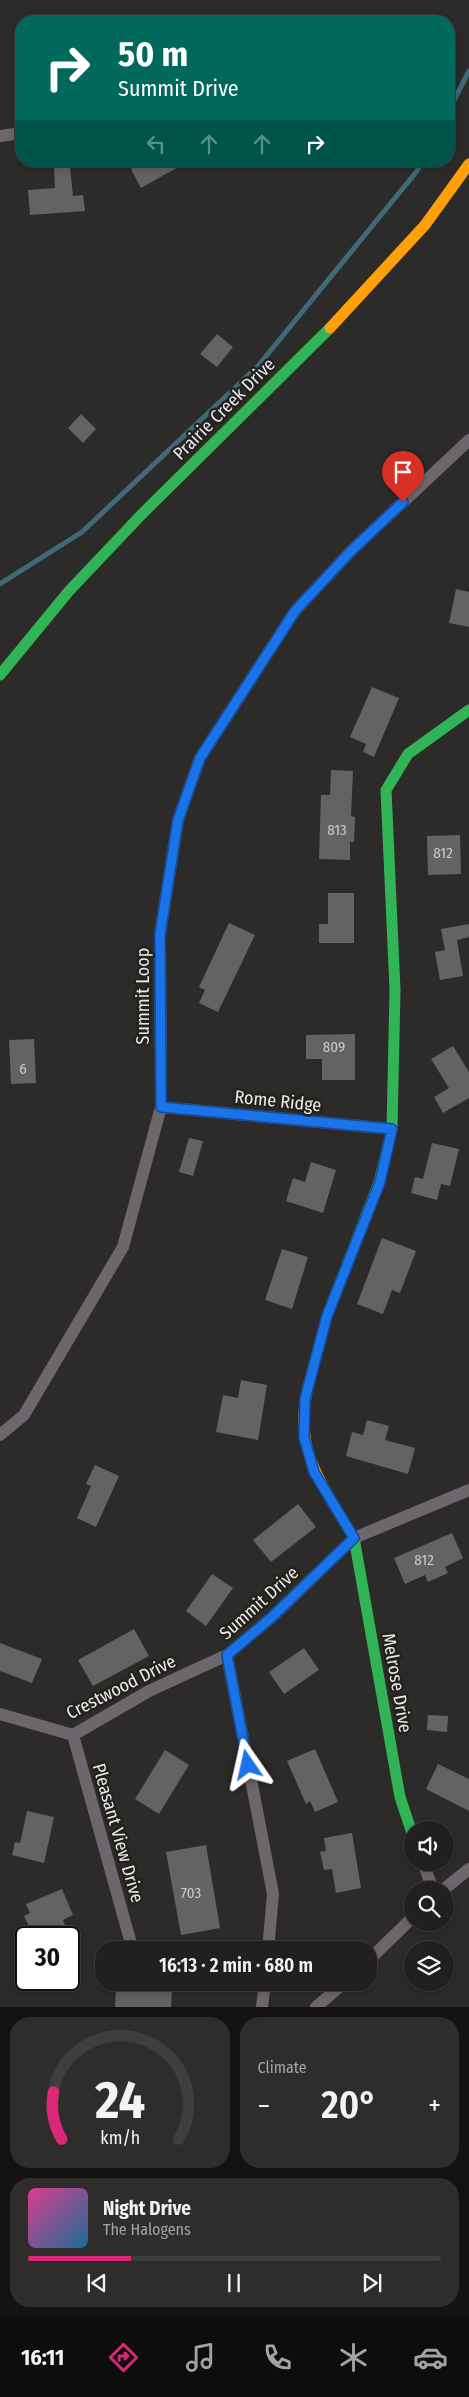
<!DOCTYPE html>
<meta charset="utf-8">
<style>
:root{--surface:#22201f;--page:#2e2d2c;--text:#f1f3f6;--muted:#a2a3a4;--line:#3f3e3d;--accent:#db2777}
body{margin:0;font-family:"Fira Sans Condensed",sans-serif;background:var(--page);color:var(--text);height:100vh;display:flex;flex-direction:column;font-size:19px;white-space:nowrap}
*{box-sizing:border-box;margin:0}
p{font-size:16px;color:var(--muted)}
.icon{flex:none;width:28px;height:28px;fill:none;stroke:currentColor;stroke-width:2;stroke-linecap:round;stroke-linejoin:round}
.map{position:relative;height:2007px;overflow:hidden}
.side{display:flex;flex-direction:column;gap:10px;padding:10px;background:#131211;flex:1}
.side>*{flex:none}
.top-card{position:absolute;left:15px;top:15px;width:440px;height:152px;border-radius:20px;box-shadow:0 2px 8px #0003,0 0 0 1px var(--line);background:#00695c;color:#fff;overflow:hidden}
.fabs{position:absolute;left:404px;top:1821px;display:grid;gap:10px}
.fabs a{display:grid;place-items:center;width:50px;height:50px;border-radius:50%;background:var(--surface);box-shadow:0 2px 8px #0003,0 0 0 1px var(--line);font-size:25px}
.speed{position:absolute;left:15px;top:1926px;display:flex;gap:10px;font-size:25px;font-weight:700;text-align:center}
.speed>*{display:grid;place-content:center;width:65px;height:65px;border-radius:50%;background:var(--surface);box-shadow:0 2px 8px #0003,0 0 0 1px var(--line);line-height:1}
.speed .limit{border:2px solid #111;border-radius:8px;background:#fff;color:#111}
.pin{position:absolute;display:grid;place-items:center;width:42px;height:42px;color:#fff;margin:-51px -21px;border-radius:50% 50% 50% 0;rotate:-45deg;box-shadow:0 0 5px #0007}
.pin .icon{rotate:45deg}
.me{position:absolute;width:55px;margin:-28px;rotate:349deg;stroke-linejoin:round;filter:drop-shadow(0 0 4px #0008)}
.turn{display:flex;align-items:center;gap:18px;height:105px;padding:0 20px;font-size:22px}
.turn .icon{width:65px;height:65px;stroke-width:2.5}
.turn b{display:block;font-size:35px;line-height:42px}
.lanes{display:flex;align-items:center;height:48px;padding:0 20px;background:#0003;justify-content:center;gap:25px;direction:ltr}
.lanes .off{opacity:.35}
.big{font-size:38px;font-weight:600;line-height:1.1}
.side .tile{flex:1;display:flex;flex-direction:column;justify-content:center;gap:8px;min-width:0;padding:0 18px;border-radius:20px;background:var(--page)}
.side .dial{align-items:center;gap:0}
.dial svg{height:130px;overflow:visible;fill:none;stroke:var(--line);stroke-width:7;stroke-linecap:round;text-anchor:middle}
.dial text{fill:var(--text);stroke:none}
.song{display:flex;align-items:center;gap:15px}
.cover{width:60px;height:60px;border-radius:8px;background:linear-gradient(135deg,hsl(330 70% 55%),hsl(200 70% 35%))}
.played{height:5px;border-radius:2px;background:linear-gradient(90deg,var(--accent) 25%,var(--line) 25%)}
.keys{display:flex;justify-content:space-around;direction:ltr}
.heat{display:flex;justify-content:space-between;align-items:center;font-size:28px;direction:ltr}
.side .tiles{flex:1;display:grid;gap:10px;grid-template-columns:1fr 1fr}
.tile:last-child{grid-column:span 2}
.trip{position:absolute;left:95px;top:1941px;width:282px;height:50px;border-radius:20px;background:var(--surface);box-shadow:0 2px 8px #0003,0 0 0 1px var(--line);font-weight:600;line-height:50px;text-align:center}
.menu{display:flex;height:80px;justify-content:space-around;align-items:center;background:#0e0d0c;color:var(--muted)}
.menu .icon{width:35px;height:35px}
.menu .active{color:var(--accent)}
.menu b{font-size:22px;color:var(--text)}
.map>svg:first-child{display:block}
</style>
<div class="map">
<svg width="469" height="2007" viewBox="0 0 469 2007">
<rect width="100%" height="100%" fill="#2d2b29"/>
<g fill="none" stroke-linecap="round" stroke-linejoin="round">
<!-- stream -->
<g stroke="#40697a" stroke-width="5">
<polyline points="449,110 469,71"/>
<polyline points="0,584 82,532 258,366 417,171 422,161"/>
</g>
</g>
<!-- building -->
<g fill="#646361">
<polygon points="146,161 189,161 141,188 131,169"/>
<polygon points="70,166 73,196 83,195 85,211 30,215 28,190 55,188 54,167"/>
<polygon points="217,334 233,347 217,367 200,354"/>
<polygon points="81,414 96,429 83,443 68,428"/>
<polygon points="456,589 469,592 469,627 449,623"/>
<polygon points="372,687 399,698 374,757 363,752 366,744 350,737"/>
<polygon points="331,770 353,771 351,816 355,817 354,842 350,842 350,860 319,859 321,795 330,795"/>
<polygon points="460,835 461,874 428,875 427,836"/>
<polygon points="328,893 354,893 354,943 319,943 319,924 328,924"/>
<polygon points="229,923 255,935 218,1012 199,1003 205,990 199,987"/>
<polygon points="469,924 469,937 457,940 463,976 440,980 435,952 445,950 441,929"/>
<polygon points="355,1034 355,1080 322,1080 322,1059 306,1059 306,1035"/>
<polygon points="34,1039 36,1083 11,1084 9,1040"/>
<polygon points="453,1046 469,1072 469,1098 443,1113 434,1097 449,1088 431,1059"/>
<polygon points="189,1138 203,1141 193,1176 179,1172"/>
<polygon points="432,1143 459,1149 450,1186 441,1184 437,1200 411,1193 415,1177 423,1179"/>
<polygon points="311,1162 336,1170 323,1213 286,1201 293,1178 305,1182"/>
<polygon points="382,1238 416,1251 400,1293 392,1290 383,1314 357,1304"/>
<polygon points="282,1249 308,1257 292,1309 265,1300"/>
<polygon points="241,1380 267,1385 258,1440 216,1432 223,1395 238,1398"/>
<polygon points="367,1420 389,1426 385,1440 415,1448 408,1474 346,1456 352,1432 363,1435"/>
<polygon points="95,1465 119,1476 96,1527 77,1518 91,1486 86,1484"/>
<polygon points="298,1504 316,1527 271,1562 253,1540"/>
<polygon points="452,1533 463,1558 445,1567 448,1573 428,1582 425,1575 405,1584 394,1558"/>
<polygon points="212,1574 233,1588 206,1626 186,1611"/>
<polygon points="134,1629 149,1656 93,1686 78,1660"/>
<polygon points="0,1643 42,1659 32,1683 0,1671"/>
<polygon points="304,1648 319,1670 284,1694 269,1672"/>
<polygon points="428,1715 448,1716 447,1732 427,1730"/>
<polygon points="315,1749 338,1802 315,1812 310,1801 306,1804 287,1761"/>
<polygon points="165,1750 189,1765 159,1814 135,1799"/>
<polygon points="438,1764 469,1779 469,1811 426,1789"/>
<polygon points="27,1811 54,1817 44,1863 12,1855 15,1842 20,1843"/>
<polygon points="352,1833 361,1888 336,1893 332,1869 324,1870 320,1852 326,1851 324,1838"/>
<polygon points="206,1845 220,1928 181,1935 166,1852"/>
<polygon points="62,1889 73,1915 63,1920 70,1938 41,1938 36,1926 30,1929 24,1916 30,1913 26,1904"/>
<polygon points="116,1987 172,1989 171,2007 115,2007"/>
</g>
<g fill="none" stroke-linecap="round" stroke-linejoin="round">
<!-- street -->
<g stroke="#6e666d" stroke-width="12">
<polyline points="0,136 21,133"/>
<polyline points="161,1107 392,1129"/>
<polyline points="0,1435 24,1415 123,1247 161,1107 160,934 178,820 200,758 295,611 351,551 469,440"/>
<polyline points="0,1714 73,1735 149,1691 227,1655"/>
<polyline points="73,1735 130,1940"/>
<polyline points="423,1862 433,1890"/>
<polyline points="443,1890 469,1869"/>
<polyline points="268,1950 273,1894 227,1655 272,1617 354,1538 469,1490"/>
<polyline points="369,1960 412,1918"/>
<polyline points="262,2007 265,1982"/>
<polyline points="316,2007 345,1982"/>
</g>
<!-- fast -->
<g stroke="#30b455" stroke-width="11">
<polyline points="0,675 69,591 142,514 330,328"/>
<polyline points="309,1383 327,1316 379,1182 392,1129 395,990 386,790 408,754 469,710"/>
<polyline points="346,1525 354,1538 400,1797 412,1833"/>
</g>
<!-- slow -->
<g stroke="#ff9f0a" stroke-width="11">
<polyline points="330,328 425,225 469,164"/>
<path d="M 309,1383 C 293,1444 316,1475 346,1525"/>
</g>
</g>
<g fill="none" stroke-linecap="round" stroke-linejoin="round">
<defs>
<polyline id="route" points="248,1765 227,1655 272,1617 354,1538 314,1472 304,1437 305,1399 327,1316 380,1182 392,1129 161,1107 160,934 178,820 200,758 295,611 351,551 403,502"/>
</defs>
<!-- route casing -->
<use href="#route" stroke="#114b97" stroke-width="12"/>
<!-- route -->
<use href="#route" stroke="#1a73e8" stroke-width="9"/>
</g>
<g text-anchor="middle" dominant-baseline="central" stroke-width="5" stroke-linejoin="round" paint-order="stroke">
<!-- number labels -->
<g font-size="15" fill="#cbc9c7">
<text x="337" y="830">813</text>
<text x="443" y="853">812</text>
<text x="334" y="1047">809</text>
<text x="23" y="1069">6</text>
<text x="424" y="1560">812</text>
<text x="191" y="1893">703</text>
</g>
<!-- street labels -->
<g font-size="18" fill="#edebe9" stroke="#24221f">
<text transform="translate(224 409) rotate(-45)">Prairie Creek Drive</text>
<text transform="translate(143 996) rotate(-90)">Summit Loop</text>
<text transform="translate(278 1101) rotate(6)">Rome Ridge</text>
<text transform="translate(259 1603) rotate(-42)">Summit Drive</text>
<text transform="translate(397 1683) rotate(80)">Melrose Drive</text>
<text transform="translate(121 1687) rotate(-27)">Crestwood Drive</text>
<text transform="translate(118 1833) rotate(74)">Pleasant View Drive</text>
</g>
</g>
</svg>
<div class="fabs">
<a><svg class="icon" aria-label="sound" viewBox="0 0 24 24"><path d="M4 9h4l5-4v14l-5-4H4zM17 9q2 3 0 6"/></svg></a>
<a><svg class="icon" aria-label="search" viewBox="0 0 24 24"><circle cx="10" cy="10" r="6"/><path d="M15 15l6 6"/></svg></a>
<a><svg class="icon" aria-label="layers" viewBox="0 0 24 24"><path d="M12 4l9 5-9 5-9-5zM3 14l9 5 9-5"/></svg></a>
</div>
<div class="speed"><div class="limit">30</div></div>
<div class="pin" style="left:403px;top:502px;background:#d93025"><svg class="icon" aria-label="arrive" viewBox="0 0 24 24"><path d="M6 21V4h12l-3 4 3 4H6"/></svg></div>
<svg class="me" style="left:248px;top:1765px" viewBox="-20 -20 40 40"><path d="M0-17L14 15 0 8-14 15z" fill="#1a73e8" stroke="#fff" stroke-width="4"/></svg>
<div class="trip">16:13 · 2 min · 680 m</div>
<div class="top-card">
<div class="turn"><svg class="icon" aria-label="right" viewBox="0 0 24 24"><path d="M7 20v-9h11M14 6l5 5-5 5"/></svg><div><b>50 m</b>Summit Drive</div></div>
<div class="lanes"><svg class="icon off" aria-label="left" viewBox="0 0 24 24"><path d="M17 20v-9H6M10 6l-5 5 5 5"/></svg><svg class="icon off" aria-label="ahead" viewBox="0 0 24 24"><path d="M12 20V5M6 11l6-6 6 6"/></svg><svg class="icon off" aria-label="ahead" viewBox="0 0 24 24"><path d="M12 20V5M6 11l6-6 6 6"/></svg><svg class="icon" aria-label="right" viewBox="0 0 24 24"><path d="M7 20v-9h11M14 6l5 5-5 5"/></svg></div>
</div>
</div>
<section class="side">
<div class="tiles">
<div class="tile dial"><svg viewBox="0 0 100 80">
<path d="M14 69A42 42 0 1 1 86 69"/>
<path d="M14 69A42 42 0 0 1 9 40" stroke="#db2777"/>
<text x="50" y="56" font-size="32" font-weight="700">24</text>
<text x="50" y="72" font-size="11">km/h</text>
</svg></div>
<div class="tile"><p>Climate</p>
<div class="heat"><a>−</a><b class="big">20°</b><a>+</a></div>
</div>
<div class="tile">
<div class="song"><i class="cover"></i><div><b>Night Drive</b><p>The Halogens</p></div></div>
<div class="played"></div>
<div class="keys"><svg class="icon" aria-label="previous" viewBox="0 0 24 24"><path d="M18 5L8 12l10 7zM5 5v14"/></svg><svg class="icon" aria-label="pause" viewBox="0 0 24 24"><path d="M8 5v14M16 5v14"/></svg><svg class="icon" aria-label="next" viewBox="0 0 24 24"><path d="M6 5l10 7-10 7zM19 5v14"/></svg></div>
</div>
</div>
</section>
<nav class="menu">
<b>16:11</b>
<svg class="icon active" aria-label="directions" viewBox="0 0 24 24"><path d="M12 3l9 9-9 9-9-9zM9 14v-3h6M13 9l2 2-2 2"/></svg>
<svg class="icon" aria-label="music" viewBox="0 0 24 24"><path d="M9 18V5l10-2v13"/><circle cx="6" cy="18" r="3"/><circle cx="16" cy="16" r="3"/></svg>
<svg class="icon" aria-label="phone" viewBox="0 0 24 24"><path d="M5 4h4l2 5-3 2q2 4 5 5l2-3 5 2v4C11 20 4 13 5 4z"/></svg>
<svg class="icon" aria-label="climate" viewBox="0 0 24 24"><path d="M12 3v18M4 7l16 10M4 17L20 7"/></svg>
<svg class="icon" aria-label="car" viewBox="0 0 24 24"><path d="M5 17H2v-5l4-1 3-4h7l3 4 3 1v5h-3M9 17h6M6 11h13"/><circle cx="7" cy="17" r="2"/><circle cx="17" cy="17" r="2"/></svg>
</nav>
